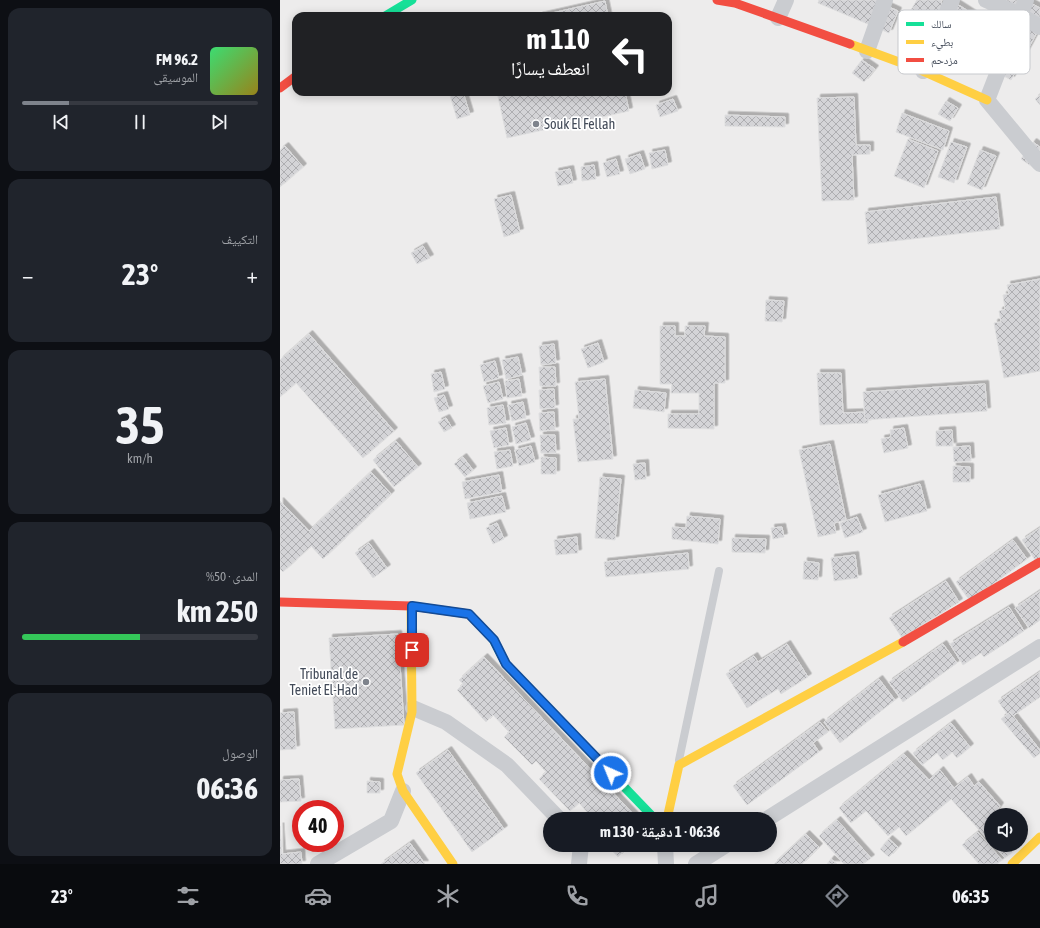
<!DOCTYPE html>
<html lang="ar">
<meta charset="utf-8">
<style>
:root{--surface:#171b24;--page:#20242c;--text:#f1f3f6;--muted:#9ea1a6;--line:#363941;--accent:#7e838c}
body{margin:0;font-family:"Asap Condensed","Noto Naskh Arabic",sans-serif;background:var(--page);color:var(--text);direction:rtl;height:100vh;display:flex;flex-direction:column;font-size:15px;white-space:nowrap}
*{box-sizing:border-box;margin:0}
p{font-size:13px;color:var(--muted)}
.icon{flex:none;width:22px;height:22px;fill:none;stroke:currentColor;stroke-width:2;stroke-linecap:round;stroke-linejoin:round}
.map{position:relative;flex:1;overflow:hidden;direction:ltr}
.sheet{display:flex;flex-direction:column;gap:8px;padding:8px;background:#0d0f14;width:280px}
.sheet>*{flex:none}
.guide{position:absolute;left:12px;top:12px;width:380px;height:84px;border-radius:12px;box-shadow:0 2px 10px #0003;direction:rtl;background:#202124;color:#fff;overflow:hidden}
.buttons{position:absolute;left:704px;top:808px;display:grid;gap:8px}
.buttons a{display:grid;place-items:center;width:44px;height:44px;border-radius:50%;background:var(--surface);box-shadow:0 2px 10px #0003;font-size:20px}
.speed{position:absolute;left:12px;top:800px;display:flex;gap:8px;font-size:20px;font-weight:700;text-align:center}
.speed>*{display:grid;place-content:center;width:52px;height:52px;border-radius:50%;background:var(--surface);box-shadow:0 2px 10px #0003;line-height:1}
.speed .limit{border:6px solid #d22;background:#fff;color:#111}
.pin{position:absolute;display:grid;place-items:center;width:34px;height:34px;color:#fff;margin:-17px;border-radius:8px;box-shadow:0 2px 6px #0006}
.me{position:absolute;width:44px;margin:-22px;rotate:316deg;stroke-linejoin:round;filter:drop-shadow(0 0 3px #0008)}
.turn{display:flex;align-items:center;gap:14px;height:84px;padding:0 16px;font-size:18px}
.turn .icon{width:52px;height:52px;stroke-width:2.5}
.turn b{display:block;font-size:28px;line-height:34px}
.big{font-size:30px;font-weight:700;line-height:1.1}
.sheet .card{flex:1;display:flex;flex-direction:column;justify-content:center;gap:6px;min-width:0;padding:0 14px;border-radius:12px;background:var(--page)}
.sheet .dial{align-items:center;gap:0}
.dial b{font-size:52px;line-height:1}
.song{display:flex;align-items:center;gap:12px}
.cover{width:48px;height:48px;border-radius:6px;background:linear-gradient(135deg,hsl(140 70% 55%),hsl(50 70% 35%))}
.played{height:4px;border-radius:2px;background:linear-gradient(90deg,var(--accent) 20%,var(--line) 20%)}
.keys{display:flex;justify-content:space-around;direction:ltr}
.heat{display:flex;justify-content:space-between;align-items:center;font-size:22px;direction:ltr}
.charge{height:6px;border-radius:3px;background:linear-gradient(90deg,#34c759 50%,var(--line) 0)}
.trip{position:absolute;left:263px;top:812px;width:234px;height:40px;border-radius:20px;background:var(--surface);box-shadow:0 2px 10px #0003;font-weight:700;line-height:40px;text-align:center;direction:rtl}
.tabs{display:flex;height:64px;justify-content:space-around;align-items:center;background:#090b0e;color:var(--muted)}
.tabs .icon{width:28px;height:28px}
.tabs .current{color:var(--accent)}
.tabs b{font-size:18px;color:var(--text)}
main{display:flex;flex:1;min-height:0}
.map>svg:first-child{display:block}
</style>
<main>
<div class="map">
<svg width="760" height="864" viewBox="0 0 760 864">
<defs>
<pattern id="building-cross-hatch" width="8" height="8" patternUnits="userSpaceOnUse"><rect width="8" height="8" fill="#d4d4d7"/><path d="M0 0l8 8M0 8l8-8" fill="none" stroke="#aeaeb1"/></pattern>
<filter id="shadow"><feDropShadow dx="3.5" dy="-3.5" stdDeviation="0" flood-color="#0004"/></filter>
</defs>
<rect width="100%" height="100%" fill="#edecec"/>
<!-- building -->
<g fill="url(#building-cross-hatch)" stroke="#dededf" filter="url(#shadow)">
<polygon points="539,0 609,0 607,6 618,11 609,33 538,3"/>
<polygon points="637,0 662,0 661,3 670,9 674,2 699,18 671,64 618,31"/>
<polygon points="713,0 745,0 760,8 760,27 731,80 684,54"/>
<polygon points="325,1 328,16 259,16"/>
<polygon points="582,60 595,69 584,82 572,73"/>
<polygon points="169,92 183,92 190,115 177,119"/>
<polygon points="217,92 345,92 349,111 227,138"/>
<polygon points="760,95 760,105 755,99"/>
<polygon points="574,97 576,145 590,145 590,154 572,155 574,200 542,201 537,98"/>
<polygon points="393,99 398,111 380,117 376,105"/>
<polygon points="666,101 678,108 670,121 658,114"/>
<polygon points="622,113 669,131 663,150 616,132"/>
<polygon points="445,115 505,117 505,127 445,126"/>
<polygon points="628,139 658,151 644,188 614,176"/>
<polygon points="671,142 687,147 674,183 658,177"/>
<polygon points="753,142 760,147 760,160 754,168 741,159"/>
<polygon points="5,146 23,167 0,187 0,150"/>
<polygon points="385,150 388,165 372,169 369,153"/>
<polygon points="700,150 716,156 702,190 687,184"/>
<polygon points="360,154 365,169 350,174 345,159"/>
<polygon points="336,159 340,174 327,177 323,163"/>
<polygon points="314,165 316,179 302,181 301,167"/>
<polygon points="290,169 293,183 278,186 275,172"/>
<polygon points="231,195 240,232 224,237 214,199"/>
<polygon points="716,197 720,229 588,244 585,212"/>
<polygon points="143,246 150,258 137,264 131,253"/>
<polygon points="760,279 760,371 724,378 714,323 721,322 719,311 725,309 723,295 729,294 727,285"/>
<polygon points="486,300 504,301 502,322 485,321"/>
<polygon points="380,326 395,326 395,336 405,336 405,326 425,326 424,336 445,337 445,383 434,383 434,429 388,428 388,414 419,414 419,393 391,393 392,384 380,384"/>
<polygon points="29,334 114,431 83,458 16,383 0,397 0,360"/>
<polygon points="318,343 324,362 308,368 301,349"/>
<polygon points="274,344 276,363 261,365 259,346"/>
<polygon points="238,357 242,375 226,379 222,360"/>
<polygon points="215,361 219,378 204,382 200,365"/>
<polygon points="259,367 275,367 276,386 260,386"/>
<polygon points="161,372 165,389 154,392 151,374"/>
<polygon points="537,373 561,373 563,413 588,412 588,423 540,425"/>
<polygon points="239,379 242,396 227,398 225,381"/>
<polygon points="325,379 333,459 298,462 293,419 299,419 295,382"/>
<polygon points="219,382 223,399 208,403 203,386"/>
<polygon points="705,384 707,411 585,420 583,392"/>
<polygon points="274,389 275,408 260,409 259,390"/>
<polygon points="355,390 386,393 384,412 353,408"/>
<polygon points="164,395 169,409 159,412 154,398"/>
<polygon points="243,402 246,418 232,421 228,405"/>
<polygon points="223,405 226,423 209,425 207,408"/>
<polygon points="274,412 275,430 260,431 259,413"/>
<polygon points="166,418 172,428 164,432 158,422"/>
<polygon points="246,423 251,440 236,444 232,427"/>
<polygon points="226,428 229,445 214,448 210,431"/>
<polygon points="624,428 628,448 604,453 601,439 611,437 610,430"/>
<polygon points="672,430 673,446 656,446 656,431"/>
<polygon points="260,435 275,435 276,453 261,453"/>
<polygon points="116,441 138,467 114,487 93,460"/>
<polygon points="550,444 566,520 554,523 556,533 538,537 519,450"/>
<polygon points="251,446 255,462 239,466 235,450"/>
<polygon points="690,446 691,461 674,462 673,447"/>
<polygon points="230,450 233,466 217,469 214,452"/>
<polygon points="183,457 193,470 185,477 174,464"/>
<polygon points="261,457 276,458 276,474 261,474"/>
<polygon points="365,463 366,479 355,480 353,464"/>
<polygon points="673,466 690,467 690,482 673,482"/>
<polygon points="91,472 111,494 43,559 31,546 3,572 0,569 0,501 29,531"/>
<polygon points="219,475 222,492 185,499 182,482"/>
<polygon points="320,477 341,479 335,540 315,538"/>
<polygon points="640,484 647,511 605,522 598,495"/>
<polygon points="222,496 226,512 190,519 187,503"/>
<polygon points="407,516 440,519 438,544 392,539 392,527 406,528"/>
<polygon points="577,517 583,532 565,538 560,523"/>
<polygon points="217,523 224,539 213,544 206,528"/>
<polygon points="502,527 504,537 493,539 491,528"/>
<polygon points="760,528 760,557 755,560 742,540"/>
<polygon points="297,537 298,553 276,555 274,540"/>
<polygon points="452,538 486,539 485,553 452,552"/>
<polygon points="733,540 747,559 690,601 676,582"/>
<polygon points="89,543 107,568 93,578 75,553"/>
<polygon points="408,553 409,569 326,577 324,562"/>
<polygon points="575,555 578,578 554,581 551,558"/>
<polygon points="524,561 539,563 538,580 523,579"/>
<polygon points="666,581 679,602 622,638 609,618"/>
<polygon points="760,591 760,620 749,628 735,608"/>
<polygon points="729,607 744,631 704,657 701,653 683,665 670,644"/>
<polygon points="118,634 124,725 55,729 49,638"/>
<polygon points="507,644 528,677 501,694 498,689 467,708 446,674 474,656 478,662"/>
<polygon points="663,644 677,663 623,702 609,682"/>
<polygon points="204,657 358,819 306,819 310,815 299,803 290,811 259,779 266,772 256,761 252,765 224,737 229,732 213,715 206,722 177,690 183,684 179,680"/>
<polygon points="760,672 760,697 730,718 718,701"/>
<polygon points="599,679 615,700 560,743 544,722"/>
<polygon points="14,712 16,749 0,750 0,713"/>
<polygon points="730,712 760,750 760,753 754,758 721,719"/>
<polygon points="540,722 548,732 533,743 539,752 467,805 453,786"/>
<polygon points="671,723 690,747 677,758 672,752 663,760 657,753 642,765 633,753"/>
<polygon points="168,750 224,829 192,852 136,773"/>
<polygon points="624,754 649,780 660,770 674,788 688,777 694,786 699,782 720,806 716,812 718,815 711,815 711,843 671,799 626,836 619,827 608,836 586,811 571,823 559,808"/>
<polygon points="19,779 21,801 0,802 0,780"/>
<polygon points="87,781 100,782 100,793 87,793"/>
<polygon points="557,820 591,858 583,864 564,864 539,836"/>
<polygon points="0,826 2,854 21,852 22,864 0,864"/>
<polygon points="698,832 722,860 717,864 699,864 682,845"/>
<polygon points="526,834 539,847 522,864 494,864"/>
<polygon points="609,839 618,847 609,857 600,849"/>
<polygon points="130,843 145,864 101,864"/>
<polygon points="327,845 350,845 338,857"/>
<polygon points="713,845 740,845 725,858"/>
<polygon points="551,859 557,864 547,864"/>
</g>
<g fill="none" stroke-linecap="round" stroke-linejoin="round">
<!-- lane -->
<polyline stroke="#caccd0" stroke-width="8" points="399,760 439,571"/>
<!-- street -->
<g stroke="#caccd0" stroke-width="16">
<polyline points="706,0 740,15 760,27"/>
<polyline points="746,0 707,100 760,164"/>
<polyline points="498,18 506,0"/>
<polyline points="587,51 605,0"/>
<polyline points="643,71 672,0"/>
<polyline points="133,708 166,722 227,765 279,819"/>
<polyline points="487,819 760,647"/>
<polyline points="385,845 386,864"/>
<polyline points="38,864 111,821 123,791"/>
<polyline points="299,864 301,845"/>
<polyline points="416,864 446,845"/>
</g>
<!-- fast -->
<g stroke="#16e098" stroke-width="9">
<polyline points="105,16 132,0"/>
<polyline points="213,639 226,664 375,819"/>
</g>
<!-- slow -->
<g stroke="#ffcf43" stroke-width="9">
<polyline points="570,44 638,69 707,100"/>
<polyline points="131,606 132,712 117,774 123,791 173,864"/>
<polyline points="387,819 399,765 623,642"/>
<polyline points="732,864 760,837"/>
</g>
<!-- jam -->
<g stroke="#f24e42" stroke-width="9">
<polyline points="437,0 455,3 570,44"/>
<polyline points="0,88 16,76"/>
<polyline points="0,602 131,606 189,614 213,639"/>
<polyline points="623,642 760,562"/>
</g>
</g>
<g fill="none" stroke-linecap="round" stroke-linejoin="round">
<defs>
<polyline id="route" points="132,650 132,606 189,614 214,640 226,664 331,773"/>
</defs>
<!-- route casing -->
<use href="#route" stroke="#114b97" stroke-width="10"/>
<!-- route -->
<use href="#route" stroke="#1a73e8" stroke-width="7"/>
</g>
<!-- markers -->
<g fill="#7e838c" stroke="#fff" stroke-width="1.5">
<circle cx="256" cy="124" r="4"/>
<circle cx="86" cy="682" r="4"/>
</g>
<g text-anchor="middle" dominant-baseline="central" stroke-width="3.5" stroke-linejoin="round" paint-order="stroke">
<!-- poi labels -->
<g font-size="14" fill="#434b59" stroke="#fff" text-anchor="start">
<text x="264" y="124">Souk El Fellah</text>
<text x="78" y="674" text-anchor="end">Tribunal de<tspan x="78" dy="16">Teniet El-Had</tspan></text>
</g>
</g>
<!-- legend -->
<rect x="618" y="10" width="132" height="64" rx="6" fill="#fff" stroke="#c7c9cd" stroke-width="1"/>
<rect x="626" y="22" width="18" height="4" fill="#16e098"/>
<rect x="626" y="40" width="18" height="4" fill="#ffcf43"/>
<rect x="626" y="58" width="18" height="4" fill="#f24e42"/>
<g font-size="11" fill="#434b59">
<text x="651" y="28">سالك</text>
<text x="651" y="46">بطيء</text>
<text x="651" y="64">مزدحم</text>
</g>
</svg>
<div class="buttons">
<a><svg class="icon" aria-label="sound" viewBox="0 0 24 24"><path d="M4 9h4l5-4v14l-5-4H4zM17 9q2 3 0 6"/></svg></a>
</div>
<div class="speed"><div class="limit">40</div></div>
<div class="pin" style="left:132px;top:650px;background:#d93025"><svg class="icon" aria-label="arrive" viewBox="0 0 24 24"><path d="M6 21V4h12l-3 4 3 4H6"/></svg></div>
<svg class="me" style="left:331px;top:773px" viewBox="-20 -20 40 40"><circle r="17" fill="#1a73e8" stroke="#fff" stroke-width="3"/><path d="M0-11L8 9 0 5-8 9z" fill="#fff"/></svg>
<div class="trip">06:36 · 1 دقيقة · 130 m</div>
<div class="guide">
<div class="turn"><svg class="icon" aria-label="left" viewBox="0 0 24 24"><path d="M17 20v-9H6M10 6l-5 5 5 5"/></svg><div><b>110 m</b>انعطف يسارًا</div></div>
</div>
</div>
<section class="sheet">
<div class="card">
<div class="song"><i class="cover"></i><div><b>96.2 FM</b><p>الموسيقى</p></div></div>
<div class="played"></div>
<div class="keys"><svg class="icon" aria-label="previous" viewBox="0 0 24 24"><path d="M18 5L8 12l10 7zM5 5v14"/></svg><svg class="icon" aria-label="pause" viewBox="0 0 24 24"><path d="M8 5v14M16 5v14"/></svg><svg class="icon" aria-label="next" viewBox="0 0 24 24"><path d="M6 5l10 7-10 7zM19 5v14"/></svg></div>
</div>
<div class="card"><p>التكييف</p>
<div class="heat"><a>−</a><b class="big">23°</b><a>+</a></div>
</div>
<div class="card dial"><b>35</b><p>km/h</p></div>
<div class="card"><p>المدى · 50%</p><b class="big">250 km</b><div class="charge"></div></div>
<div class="card"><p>الوصول</p><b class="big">06:36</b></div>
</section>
</main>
<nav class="tabs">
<b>06:35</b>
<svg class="icon current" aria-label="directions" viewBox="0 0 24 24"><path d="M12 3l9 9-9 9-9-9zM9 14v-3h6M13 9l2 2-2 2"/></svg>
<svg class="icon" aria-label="music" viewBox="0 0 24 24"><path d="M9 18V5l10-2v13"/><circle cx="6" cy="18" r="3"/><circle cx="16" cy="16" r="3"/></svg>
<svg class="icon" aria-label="phone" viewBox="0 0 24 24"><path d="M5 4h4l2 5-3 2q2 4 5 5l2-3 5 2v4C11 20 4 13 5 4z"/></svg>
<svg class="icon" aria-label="climate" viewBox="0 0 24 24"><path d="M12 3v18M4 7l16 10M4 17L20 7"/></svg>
<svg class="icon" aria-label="car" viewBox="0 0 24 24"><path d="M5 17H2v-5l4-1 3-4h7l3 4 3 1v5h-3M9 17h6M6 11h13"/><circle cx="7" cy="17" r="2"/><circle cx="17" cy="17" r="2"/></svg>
<svg class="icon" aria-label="filters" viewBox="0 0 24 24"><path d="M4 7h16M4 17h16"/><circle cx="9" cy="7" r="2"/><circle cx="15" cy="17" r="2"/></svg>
<b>23°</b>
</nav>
